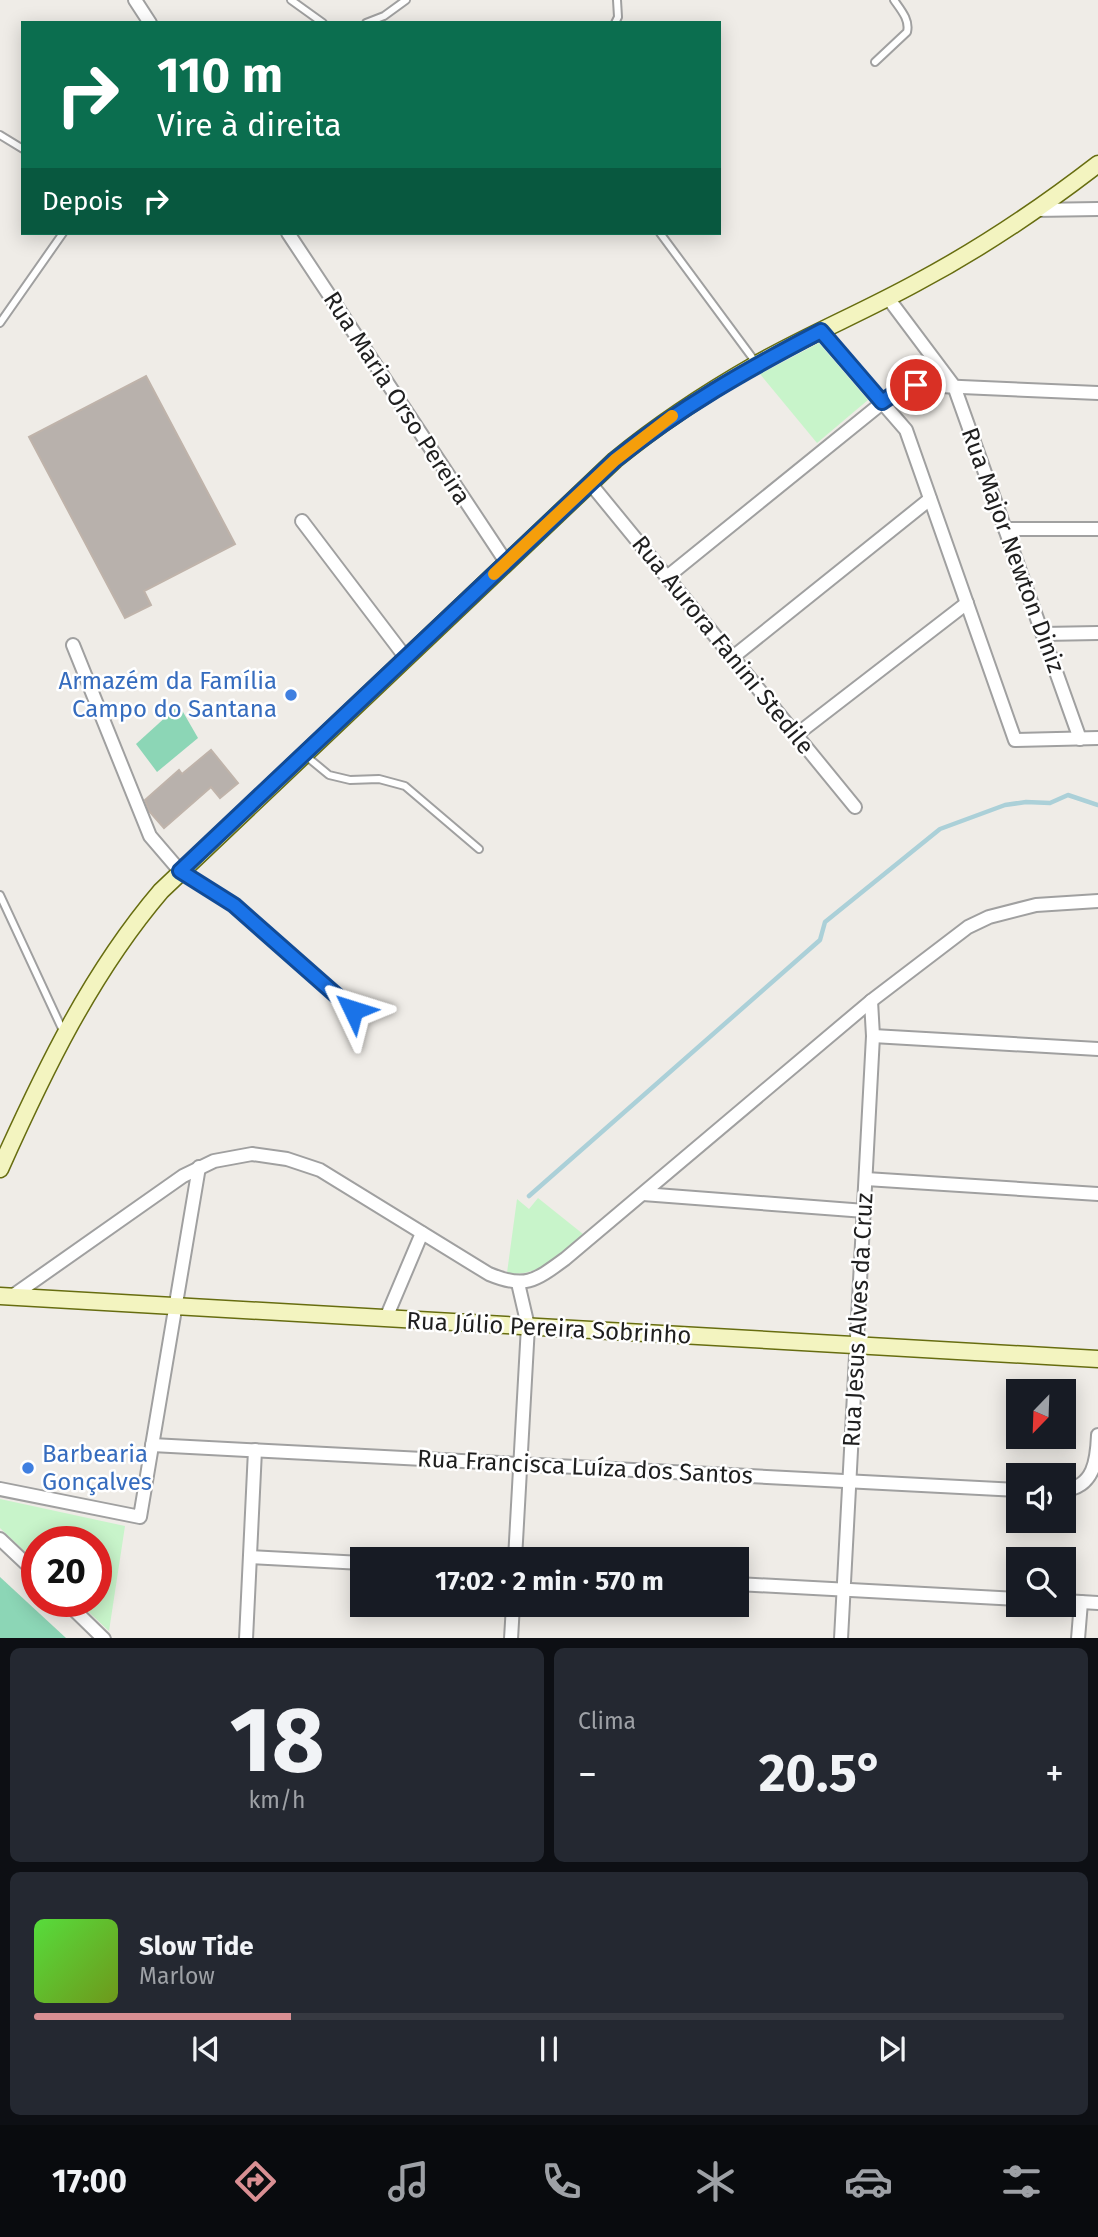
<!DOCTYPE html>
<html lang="pt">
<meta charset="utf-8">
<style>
:root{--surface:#171b24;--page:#242831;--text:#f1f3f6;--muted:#9ea1a6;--line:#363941;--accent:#d98f93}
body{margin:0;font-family:"Fira Sans",sans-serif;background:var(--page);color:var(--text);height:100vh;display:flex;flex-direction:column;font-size:26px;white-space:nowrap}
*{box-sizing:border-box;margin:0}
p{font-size:23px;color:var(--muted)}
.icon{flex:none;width:38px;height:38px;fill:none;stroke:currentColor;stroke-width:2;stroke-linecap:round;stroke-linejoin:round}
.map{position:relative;height:1638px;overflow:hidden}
.sheet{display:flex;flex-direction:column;gap:10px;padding:10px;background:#0d0f14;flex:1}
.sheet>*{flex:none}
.top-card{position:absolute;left:21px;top:21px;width:700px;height:214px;border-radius:0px;box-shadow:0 4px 18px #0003;background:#0b6e4f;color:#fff;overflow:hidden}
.needle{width:46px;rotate:203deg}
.buttons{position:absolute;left:1006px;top:1379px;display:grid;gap:14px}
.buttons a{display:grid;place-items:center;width:70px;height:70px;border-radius:0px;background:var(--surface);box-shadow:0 4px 18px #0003;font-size:35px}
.speed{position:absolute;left:21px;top:1526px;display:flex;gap:14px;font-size:35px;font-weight:700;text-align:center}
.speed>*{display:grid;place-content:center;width:91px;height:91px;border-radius:50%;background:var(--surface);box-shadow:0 4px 18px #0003;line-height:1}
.speed .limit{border:10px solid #d22;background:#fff;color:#111}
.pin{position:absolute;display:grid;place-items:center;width:60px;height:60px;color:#fff;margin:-30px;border:4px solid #fff;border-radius:50%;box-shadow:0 2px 7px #0007}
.me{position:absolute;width:77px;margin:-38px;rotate:311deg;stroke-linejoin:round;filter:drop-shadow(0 0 5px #0008)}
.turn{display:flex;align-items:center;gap:24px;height:147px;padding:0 21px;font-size:32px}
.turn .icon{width:91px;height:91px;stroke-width:2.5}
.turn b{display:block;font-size:49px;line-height:60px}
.then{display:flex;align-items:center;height:66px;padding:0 21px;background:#0003;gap:14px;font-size:26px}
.big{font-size:52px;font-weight:700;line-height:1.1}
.sheet .card{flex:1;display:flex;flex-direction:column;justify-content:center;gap:10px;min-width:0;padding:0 24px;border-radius:10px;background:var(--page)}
.sheet .dial{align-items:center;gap:0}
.dial b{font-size:91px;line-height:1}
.song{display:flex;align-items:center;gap:21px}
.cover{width:84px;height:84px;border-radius:10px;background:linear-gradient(135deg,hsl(110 70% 55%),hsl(80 70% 35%))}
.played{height:7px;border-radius:4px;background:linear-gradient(90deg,var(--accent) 25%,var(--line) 25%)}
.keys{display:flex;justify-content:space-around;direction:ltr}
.heat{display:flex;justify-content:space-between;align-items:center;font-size:38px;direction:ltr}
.sheet .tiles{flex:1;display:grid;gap:10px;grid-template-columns:1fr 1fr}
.card:last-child{grid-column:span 2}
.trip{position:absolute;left:350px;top:1547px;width:399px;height:70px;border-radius:0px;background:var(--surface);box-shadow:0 4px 18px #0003;font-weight:700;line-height:70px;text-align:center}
.tabs{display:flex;height:112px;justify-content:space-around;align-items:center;background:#090b0e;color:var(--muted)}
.tabs .icon{width:49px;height:49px}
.tabs .on{color:var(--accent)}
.tabs b{font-size:32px;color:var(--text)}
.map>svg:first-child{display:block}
</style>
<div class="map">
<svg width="1098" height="1639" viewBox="0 0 1098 1639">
<rect width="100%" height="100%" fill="#efece7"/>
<!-- park -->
<g fill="#c8f4ca">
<polygon points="819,343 868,400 817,443 760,374"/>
<path d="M 538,1198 L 583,1234 C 562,1252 537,1279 507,1273 L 517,1199 L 529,1209 Z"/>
<polygon points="0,1499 125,1526 109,1631 77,1601 96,1601 96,1542 37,1542 37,1563 0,1528"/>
</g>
<!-- pitch -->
<g fill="#8cd6b6">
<polygon points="179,705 198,738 157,772 136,744"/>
<polygon points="0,1577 66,1638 0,1638"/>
</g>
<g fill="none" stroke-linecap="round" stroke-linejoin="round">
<!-- stream -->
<polyline stroke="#abd0d8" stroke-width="4.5" points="529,1196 820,940 825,922 940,829 1005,805 1026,802 1050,803 1068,795 1098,805"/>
</g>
<!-- building -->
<g fill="#b8b1ac" stroke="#bfb3aa" stroke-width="2">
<polygon points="146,376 235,544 144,591 151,605 125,618 29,437"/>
<polygon points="211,750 238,783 220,798 211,787 164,828 149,811 145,800 179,770 182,774"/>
</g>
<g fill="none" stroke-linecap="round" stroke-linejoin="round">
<defs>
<g id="service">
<polyline points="291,0 323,23"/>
<polyline points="366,23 384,16 406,0"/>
<polyline points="615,23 618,17 617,0"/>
<path d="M 875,62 L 907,32 C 910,20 901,10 894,0"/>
<polyline points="0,135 23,149"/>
<polyline points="660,233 757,364"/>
<polyline points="0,323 63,233"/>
<polyline points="306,756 329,775 350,780 379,779 405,786 479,849"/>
<polyline points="183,873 234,905 353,1010"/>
<polyline points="0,895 64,1033"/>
</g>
<g id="minor">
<polyline points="135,0 150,23"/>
<polyline points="1035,210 1098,209"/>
<polyline points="288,233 506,562"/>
<polyline points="888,298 954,386 1080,739"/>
<polyline points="820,331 906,430 1015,740 1098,738"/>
<polyline points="590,483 855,807"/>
<polyline points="302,521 406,658"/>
<polyline points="1005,529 1098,529"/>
<polyline points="667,577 882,403 898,391 916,385 1098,393"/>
<polyline points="1043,634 1098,633"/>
<polyline points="73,645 150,836 180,871"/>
<polyline points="733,657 930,499"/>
<polyline points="796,735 967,603"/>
<polyline points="873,1036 1098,1049"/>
<polyline points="866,1179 1098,1194"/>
<polyline points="643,1194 865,1211"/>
<path d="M 11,1297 L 183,1176 L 214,1161 L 252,1154 L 287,1159 L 320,1170 L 489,1274 C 525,1289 535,1281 565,1259 L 871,1001 L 968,927 L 989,917 L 1036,905 L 1098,901"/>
<polyline points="386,1318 422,1233"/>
<polyline points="152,1445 1018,1490"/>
<polyline points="0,1489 140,1517 199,1167"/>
<path d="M 1064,1490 C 1094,1487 1097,1460 1098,1435"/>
<polyline points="0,1539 37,1574"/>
<polyline points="250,1557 362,1563"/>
<polyline points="515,1559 528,1326 518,1283"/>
<polyline points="737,1584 1018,1599"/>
<polyline points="65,1601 104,1639"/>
<polyline points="1064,1601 1098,1603"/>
<polyline points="246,1639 255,1450"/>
<polyline points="511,1639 513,1605"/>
<polyline points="841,1639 873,1036 871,1001"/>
<polyline points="1078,1639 1081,1602"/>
</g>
<g id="secondary">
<path d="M 0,1169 C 44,1071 91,973 161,891 L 615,460 C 659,424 706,393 755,365 C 808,335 863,312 916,283 C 980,249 1041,208 1098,164"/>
<polyline points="0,1296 1098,1359"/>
</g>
</defs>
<!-- service casing -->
<use href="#service" stroke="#a0a0a0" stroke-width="10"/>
<!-- minor casing -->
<use href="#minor" stroke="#a0a0a0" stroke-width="16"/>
<!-- secondary casing -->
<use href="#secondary" stroke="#676d10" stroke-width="19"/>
<!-- service -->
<use href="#service" stroke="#fff" stroke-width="6"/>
<!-- minor -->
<use href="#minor" stroke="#fff" stroke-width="12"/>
<!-- secondary -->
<use href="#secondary" stroke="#f3f4c0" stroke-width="16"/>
</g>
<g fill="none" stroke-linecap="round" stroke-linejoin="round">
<defs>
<path id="route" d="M 353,1010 L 234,905 L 180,871 L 615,460 C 679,408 748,369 821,331 L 882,402 L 898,391 L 916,385"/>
</defs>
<!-- route casing -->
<use href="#route" stroke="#114b97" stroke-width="18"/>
<!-- route -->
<use href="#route" stroke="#1a73e8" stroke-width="12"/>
<!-- slow -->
<polyline stroke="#f59e0b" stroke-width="12" points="494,574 615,460 672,416"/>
</g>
<!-- markers -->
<g fill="#3f7fe0" stroke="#fff" stroke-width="2.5">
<circle cx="291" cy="695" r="7"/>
<circle cx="28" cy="1468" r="7"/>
</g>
<g text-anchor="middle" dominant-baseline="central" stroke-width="5" stroke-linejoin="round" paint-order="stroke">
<!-- street labels -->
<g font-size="24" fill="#1f1f1f" stroke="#fff">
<text transform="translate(397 398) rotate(57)">Rua Maria Orso Pereira</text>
<text transform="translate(1013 550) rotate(70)">Rua Major Newton Diniz</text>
<text transform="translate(723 645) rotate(51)">Rua Aurora Fanini Stedile</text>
<text transform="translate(858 1320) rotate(-87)">Rua Jesus Alves da Cruz</text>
<text transform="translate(549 1328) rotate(3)">Rua Júlio Pereira Sobrinho</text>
<text transform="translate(585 1467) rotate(3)">Rua Francisca Luíza dos Santos</text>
</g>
<!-- shop labels -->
<g font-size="24" fill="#366cbe" stroke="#fff" text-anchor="end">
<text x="277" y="681">Armazém da Família<tspan x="277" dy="28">Campo do Santana</tspan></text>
<text x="42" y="1454" text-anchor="start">Barbearia<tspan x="42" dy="28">Gonçalves</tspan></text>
</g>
</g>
</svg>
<div class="buttons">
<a><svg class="needle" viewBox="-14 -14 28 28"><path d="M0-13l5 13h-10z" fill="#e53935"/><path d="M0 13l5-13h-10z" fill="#9ea1a6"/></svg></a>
<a><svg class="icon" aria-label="sound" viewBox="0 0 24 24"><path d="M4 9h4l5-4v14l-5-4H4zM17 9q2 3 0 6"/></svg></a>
<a><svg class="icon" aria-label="search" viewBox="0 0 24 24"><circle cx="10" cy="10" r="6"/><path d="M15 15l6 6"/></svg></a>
</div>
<div class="speed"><div class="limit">20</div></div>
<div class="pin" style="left:916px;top:385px;background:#d93025"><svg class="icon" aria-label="arrive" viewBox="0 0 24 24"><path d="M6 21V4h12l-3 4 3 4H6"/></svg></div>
<svg class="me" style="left:353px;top:1010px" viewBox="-20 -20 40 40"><path d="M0-17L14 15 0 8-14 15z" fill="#1a73e8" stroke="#fff" stroke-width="4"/></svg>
<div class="trip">17:02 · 2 min · 570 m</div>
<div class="top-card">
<div class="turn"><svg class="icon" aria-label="right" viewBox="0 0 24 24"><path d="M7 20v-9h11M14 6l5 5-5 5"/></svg><div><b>110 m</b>Vire à direita</div></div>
<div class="then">Depois<svg class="icon" aria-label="right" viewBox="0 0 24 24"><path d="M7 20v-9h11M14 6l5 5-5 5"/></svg></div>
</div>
</div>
<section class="sheet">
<div class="tiles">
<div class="card dial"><b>18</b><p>km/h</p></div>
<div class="card"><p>Clima</p>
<div class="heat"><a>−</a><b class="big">20.5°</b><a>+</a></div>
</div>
<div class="card">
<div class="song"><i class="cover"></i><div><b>Slow Tide</b><p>Marlow</p></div></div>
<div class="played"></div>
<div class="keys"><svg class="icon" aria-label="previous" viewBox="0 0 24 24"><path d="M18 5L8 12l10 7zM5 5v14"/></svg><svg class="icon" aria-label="pause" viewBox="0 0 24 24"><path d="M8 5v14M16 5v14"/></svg><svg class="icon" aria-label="next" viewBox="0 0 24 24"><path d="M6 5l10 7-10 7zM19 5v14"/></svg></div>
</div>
</div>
</section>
<nav class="tabs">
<b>17:00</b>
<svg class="icon on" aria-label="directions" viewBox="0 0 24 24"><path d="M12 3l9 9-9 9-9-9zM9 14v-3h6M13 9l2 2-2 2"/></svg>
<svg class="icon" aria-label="music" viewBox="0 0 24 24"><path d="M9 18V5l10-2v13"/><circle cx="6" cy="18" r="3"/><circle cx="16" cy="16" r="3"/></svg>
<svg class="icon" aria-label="phone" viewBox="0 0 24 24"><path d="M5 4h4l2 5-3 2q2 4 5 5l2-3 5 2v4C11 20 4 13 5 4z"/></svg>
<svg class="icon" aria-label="climate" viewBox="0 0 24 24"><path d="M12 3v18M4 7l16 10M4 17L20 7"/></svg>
<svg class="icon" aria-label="car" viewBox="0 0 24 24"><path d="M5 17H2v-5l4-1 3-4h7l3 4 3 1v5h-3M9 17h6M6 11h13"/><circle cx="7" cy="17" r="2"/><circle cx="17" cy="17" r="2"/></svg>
<svg class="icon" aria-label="filters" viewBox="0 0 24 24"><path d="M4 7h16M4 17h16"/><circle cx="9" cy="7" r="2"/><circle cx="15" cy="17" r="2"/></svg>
</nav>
